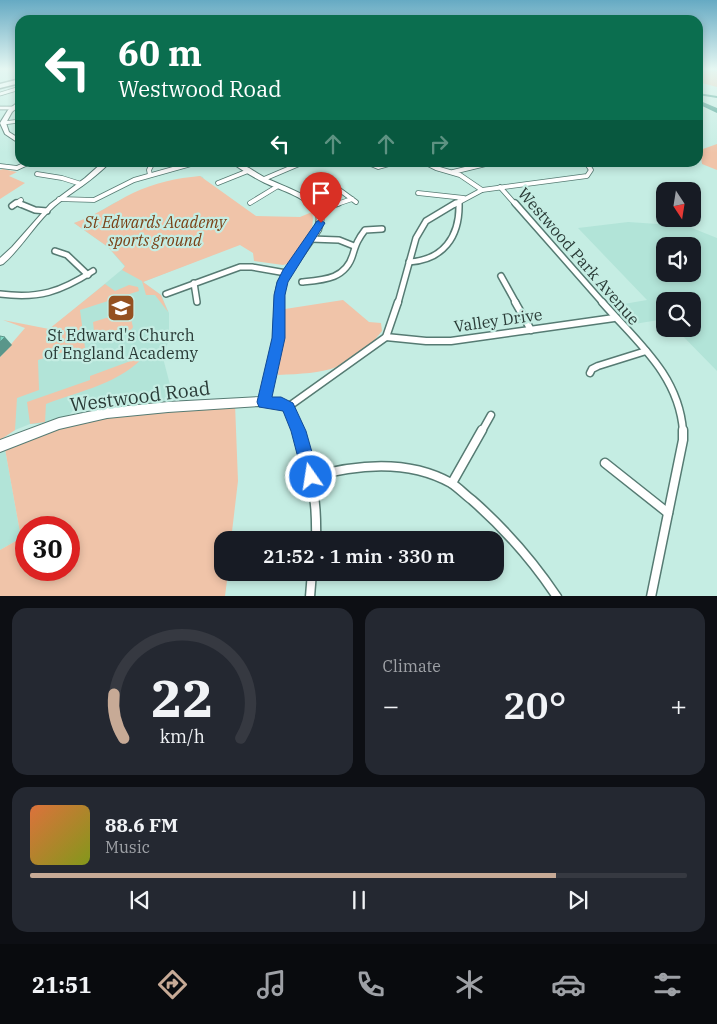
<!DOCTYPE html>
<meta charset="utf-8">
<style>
:root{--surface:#171b24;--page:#242831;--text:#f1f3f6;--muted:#9ea1a6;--line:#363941;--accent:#c7aa96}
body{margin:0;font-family:"IBM Plex Serif",serif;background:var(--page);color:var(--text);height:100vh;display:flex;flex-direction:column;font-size:19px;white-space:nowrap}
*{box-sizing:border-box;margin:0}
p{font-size:16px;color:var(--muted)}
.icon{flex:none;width:28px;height:28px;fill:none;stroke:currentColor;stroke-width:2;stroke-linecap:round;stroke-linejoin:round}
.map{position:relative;height:596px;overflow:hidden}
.panel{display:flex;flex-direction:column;gap:12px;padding:12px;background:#0d0f14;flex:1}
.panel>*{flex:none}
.top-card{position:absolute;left:15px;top:15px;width:688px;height:152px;border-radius:15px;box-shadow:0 2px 8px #0003;background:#0b6e4f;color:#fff;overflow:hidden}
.needle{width:32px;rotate:168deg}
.fabs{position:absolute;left:656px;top:182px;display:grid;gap:10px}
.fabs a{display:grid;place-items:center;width:45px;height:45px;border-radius:10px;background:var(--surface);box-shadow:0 2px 8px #0003;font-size:25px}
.speed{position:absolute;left:15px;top:516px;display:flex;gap:10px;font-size:25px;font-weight:700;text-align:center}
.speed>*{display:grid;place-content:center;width:65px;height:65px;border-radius:50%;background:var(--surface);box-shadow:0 2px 8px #0003;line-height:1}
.speed .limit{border:8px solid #d22;background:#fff;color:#111}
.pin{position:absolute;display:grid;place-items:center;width:42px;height:42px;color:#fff;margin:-51px -21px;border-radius:50% 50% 50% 0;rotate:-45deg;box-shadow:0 0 5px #0007}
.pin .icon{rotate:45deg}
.me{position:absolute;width:55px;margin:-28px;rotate:347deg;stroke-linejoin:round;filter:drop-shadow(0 0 4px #0008)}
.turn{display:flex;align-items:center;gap:18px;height:105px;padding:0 20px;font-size:22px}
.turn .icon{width:65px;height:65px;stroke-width:2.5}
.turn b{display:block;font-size:35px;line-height:42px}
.lanes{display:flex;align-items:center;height:48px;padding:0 20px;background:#0003;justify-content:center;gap:25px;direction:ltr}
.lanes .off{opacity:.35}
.big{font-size:38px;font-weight:600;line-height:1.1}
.panel .tile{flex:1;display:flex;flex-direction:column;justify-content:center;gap:8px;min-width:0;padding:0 18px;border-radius:15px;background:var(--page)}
.panel .dial{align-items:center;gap:0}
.dial svg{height:130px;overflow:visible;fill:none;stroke:var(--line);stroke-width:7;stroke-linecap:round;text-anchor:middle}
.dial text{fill:var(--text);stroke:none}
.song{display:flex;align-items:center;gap:15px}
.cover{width:60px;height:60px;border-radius:8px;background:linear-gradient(135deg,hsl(20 70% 55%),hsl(70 70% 35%))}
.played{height:5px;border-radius:2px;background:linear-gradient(90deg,var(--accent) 80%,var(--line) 80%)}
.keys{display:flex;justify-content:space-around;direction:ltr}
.heat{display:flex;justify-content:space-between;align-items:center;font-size:28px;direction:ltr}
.panel .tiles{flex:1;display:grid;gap:12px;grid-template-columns:1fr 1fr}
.tile:last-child{grid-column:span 2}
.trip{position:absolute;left:214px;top:531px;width:290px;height:50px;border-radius:15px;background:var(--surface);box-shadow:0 2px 8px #0003;font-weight:600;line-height:50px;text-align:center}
.tab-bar{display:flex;height:80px;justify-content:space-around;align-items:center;background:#090b0e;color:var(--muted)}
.tab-bar .icon{width:35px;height:35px}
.tab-bar .active{color:var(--accent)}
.tab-bar b{font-size:22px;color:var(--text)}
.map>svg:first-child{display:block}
</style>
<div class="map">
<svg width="717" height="597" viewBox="0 0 717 597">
<rect width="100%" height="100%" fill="#c5ede3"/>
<!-- built -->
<g fill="#b2e4d8" fill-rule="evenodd">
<polygon points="200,176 203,177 225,250 143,282 161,295 169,313 169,339 163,358 174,400 95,409 90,402 78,405 69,415 39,424 30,424 15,430 0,440 0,371 125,267 108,247 74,223 87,219 114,203 149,187"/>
<path d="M 628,222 L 687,226 L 717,238 L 717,371 L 676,329 L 692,329 L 692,301 L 665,301 L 665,319 L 628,325 L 612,306 L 647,300 L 578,228 ZM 665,246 L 692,246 L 692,274 L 665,274 Z"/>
<polygon points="5,449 21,538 0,550 0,451"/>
</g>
<!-- green -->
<g fill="#f0c4a9" fill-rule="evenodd">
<polygon points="698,69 717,71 717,87 698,82"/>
<polygon points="717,144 717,170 702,164 700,150"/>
<polygon points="3,169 17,172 9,176 25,183 0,199 0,170"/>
<path d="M 200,176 L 256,216 L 300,217 L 312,212 C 317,232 301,248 290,263 L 283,265 L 254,261 L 253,253 L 240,245 L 143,282 L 161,295 L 168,312 L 155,295 L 146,295 L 142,281 L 122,270 L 125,266 L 108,247 L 74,223 C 95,216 113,203 133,193 C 154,183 177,178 200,176 Z"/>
<polygon points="105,284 115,291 129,285 138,287 139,291 80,310 85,348 74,351 73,349 38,360 39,390 17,398 15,430 0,440 0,357 25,328 3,320 49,329"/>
<path d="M 343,300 L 369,322 L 381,323 L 382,331 C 351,371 325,373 278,375 L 285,309 Z"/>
<polygon points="129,311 133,327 129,333 101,342 101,338 95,340 93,322"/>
<path d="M 145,351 L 146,354 C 122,383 80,391 46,404 L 45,422 L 30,424 L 27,402 L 90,380 L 90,376 L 136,359 L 135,354 Z"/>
<path d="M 235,404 L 238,481 L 231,540 L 222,540 L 222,572 L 228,573 L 225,596 L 0,596 L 0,550 L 21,538 L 5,449 L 82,418 ZM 26,528 L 69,528 L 69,570 L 26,570 Z"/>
</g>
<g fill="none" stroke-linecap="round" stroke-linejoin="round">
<!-- canal -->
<polygon fill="#439c8b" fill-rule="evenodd" points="698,93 717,96 717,98 698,95"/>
<!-- river -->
<polygon fill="#439c8b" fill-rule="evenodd" points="698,100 717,108 717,113 698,104"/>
<defs>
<g id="street-far4">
<polyline points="0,94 20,88"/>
<polyline points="0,108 14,108"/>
<polyline points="3,123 20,121"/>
</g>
<g id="street-far3">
<polyline points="366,162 378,167 396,162"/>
<polyline points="424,162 436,168 460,175 482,190"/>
<polyline points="0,166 17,168 30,162"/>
<polyline points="453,172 494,162"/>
<polyline points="37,174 62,178 81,184"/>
<polyline points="150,175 149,170 153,162"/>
<polyline points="264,179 304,162"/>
<polyline points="326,180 356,202"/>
<polyline points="218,183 248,171"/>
<polyline points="500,187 516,205"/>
<polyline points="418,193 464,198"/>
<polyline points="59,199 94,200 134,180 198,162"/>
<polyline points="459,201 459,205"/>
<polyline points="17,203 21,205"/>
<polyline points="250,203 278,186"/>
<polyline points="14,205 21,200"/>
<polyline points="334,205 352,199"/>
<polyline points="454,205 482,190 587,176 591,170 586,162"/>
</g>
<g id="street-far2">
<polyline points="18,203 35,210 47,211"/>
<polyline points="515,203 603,303"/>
<polyline points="12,206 16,203"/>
<polyline points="316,210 338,203"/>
<polyline points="311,239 339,240 354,246"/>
<polyline points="55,251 67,255 88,275"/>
<path d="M 409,262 C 443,260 460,237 459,203"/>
<polyline points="501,276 516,303"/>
<path d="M 302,282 C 324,280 346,279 353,254 C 356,244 358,239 365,230 L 382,229"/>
<polyline points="194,283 197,302"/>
<path d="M 0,294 C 39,299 60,292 93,271"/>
<polyline points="166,294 240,267 252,267 286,273"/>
<polyline points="398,303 416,238 426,221 456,203"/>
</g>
<g id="street-far1">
<polyline points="515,302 531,330"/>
<path d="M 602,302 C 637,342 679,375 683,431"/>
<polyline points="386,337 426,341 451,341 614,318"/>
<polyline points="590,373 592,369 598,366 646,351"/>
<polyline points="299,431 288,407 386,337 398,302"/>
<polyline points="482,431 491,415"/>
</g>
<g id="street">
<path d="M 299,430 C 312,465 317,503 316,540"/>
<polyline points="605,463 668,513"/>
<path d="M 311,477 C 357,464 408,459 451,483 C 459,488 465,495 472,500 C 505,529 533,561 557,597"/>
<polyline points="452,483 482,430"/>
<polyline points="310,597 312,572"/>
<polyline points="651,597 683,440 683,430"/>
</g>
<g id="secondary">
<polygon points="18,102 20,102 20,105 12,112 6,123 9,132 20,139 20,144 5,134 0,123 8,110"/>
<path d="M 103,162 L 110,162 C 94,180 73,191 55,206 C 35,223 23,247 3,264 L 0,265 L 0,258 L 12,247 L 50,204 L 85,178 Z"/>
<path d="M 231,162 C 244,162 255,173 266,178 C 283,187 317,195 323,216 C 325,221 322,226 321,231 L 286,281 L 284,295 L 283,339 L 270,398 L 292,404 L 293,407 L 292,410 L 288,412 L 274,407 L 258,406 L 168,412 L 107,418 L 59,429 L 0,452 L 0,440 L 59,418 L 107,408 L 168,402 L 260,397 L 273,339 L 275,295 L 278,281 L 313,231 C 315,226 318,221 316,216 C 311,198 280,190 265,183 C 253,177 241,170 231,162 Z"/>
</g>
<polygon id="highway" points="20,79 20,83 0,88 0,84"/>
</defs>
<!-- street-far4 casing -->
<use href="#street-far4" stroke="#567b73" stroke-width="4.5"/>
<!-- street-far3 casing -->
<use href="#street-far3" stroke="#567b73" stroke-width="5.5"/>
<!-- street-far2 casing -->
<use href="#street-far2" stroke="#567b73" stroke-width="8"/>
<!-- street-far1 casing -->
<use href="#street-far1" stroke="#567b73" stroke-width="9"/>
<!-- street casing -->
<use href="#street" stroke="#567b73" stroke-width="11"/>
<!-- secondary casing -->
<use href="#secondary" stroke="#567b73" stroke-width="2"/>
<!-- highway casing -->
<use href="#highway" stroke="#567b73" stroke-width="3"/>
<!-- street-far4 -->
<use href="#street-far4" stroke="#fff" stroke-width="3"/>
<!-- street-far3 -->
<use href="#street-far3" stroke="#fff" stroke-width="4"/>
<!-- street-far2 -->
<use href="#street-far2" stroke="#fff" stroke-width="5"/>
<!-- street-far1 -->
<use href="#street-far1" stroke="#fff" stroke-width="6"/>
<!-- street -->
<use href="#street" stroke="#fff" stroke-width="8"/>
<!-- secondary -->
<use href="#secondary" fill="#fff" fill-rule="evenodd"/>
<!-- highway -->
<use href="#highway" fill="#fff" fill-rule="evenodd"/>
</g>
<!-- shaded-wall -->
<polygon fill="#5a968a" points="5,337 12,345 0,357 0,342"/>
<!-- building -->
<polygon fill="#80d7c5" stroke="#5a968a" points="0,336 5,337 0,342"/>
<!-- sky -->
<linearGradient id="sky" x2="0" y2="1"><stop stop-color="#66aac3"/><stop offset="0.45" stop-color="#e5f7f2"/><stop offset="1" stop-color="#e5f7f2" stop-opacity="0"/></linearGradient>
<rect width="717" height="153" fill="url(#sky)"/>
<!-- route -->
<polygon fill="#1a73e8" stroke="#114b97" points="321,220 325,223 288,282 285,295 285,338 272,397 281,397 293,403 306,431 319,477 316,482 311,485 305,482 303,477 291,431 283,411 259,407 257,402 272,338 274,295 277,282 283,270 317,221"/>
<!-- icons -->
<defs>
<symbol id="school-square" viewBox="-11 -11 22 22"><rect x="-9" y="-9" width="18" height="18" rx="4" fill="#945121" stroke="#c5ede3"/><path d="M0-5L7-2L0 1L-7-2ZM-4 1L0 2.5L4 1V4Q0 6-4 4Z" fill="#fff"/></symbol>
</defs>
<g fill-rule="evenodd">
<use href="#school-square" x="105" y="292" width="32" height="32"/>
</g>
<g text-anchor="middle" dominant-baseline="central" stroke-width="4.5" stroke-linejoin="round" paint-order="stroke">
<!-- park labels -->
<g font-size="16" font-style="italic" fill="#7a4117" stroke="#c5ede3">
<text x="155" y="222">St Edwards Academy<tspan x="155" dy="18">sports ground</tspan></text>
</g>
<!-- street labels -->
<g font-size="16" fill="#2a3b37" stroke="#c5ede3">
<text transform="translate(579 256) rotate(49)">Westwood Park Avenue</text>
<text transform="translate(498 320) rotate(-8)">Valley Drive</text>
</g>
<!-- poi labels -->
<g font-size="16" fill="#2a3b37" stroke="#c5ede3">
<text x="121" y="335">St Edward's Church<tspan x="121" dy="18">of England Academy</tspan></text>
</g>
<!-- near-street labels -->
<g font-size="19" fill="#2a3b37" stroke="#c5ede3">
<text transform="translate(140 396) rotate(-7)">Westwood Road</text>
</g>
</g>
</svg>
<div class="fabs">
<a><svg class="needle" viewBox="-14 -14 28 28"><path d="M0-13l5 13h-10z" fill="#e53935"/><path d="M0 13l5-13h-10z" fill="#9ea1a6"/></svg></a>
<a><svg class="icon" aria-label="sound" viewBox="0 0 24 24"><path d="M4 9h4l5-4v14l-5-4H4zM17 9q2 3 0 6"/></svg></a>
<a><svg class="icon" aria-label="search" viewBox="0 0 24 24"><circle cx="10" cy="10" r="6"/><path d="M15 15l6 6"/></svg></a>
</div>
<div class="speed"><div class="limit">30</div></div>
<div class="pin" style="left:321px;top:223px;background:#d93025"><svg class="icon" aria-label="arrive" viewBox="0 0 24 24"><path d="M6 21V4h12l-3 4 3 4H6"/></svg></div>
<svg class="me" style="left:311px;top:477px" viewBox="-20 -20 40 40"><circle r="17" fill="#1a73e8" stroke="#fff" stroke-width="3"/><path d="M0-11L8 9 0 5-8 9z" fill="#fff"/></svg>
<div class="trip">21:52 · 1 min · 330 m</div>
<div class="top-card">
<div class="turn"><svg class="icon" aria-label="left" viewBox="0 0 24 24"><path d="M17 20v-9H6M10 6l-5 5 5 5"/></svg><div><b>60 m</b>Westwood Road</div></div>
<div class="lanes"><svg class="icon" aria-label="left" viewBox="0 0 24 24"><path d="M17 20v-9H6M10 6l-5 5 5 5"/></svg><svg class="icon off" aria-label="ahead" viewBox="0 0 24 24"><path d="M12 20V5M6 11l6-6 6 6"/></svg><svg class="icon off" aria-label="ahead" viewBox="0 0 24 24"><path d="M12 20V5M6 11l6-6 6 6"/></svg><svg class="icon off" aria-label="right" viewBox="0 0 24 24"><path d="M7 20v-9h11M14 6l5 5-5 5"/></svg></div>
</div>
</div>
<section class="panel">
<div class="tiles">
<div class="tile dial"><svg viewBox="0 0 100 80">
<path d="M14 69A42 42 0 1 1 86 69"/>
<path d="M14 69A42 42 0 0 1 8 42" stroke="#c7aa96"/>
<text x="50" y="56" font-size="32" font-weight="700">22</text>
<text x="50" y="72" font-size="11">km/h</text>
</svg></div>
<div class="tile"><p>Climate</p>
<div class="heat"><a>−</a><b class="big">20°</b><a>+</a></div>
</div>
<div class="tile">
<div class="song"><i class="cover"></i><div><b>88.6 FM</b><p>Music</p></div></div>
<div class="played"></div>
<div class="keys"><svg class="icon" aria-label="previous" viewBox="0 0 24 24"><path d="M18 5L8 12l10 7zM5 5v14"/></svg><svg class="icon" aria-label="pause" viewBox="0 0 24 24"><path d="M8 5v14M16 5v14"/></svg><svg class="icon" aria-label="next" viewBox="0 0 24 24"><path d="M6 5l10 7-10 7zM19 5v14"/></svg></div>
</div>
</div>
</section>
<nav class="tab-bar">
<b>21:51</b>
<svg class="icon active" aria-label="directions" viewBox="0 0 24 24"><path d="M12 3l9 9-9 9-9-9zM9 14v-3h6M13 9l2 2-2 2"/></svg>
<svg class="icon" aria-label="music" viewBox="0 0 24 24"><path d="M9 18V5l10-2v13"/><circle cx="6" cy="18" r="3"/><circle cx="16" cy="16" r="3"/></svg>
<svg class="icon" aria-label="phone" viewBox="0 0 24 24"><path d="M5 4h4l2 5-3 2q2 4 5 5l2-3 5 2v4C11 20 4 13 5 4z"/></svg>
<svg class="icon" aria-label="climate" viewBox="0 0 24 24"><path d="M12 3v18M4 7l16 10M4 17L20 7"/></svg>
<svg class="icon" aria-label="car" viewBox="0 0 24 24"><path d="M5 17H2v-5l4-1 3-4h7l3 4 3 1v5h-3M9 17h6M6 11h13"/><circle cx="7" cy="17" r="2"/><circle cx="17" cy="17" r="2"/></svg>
<svg class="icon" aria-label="filters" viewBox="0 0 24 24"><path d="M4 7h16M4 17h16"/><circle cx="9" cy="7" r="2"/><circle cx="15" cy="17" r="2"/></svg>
</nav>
